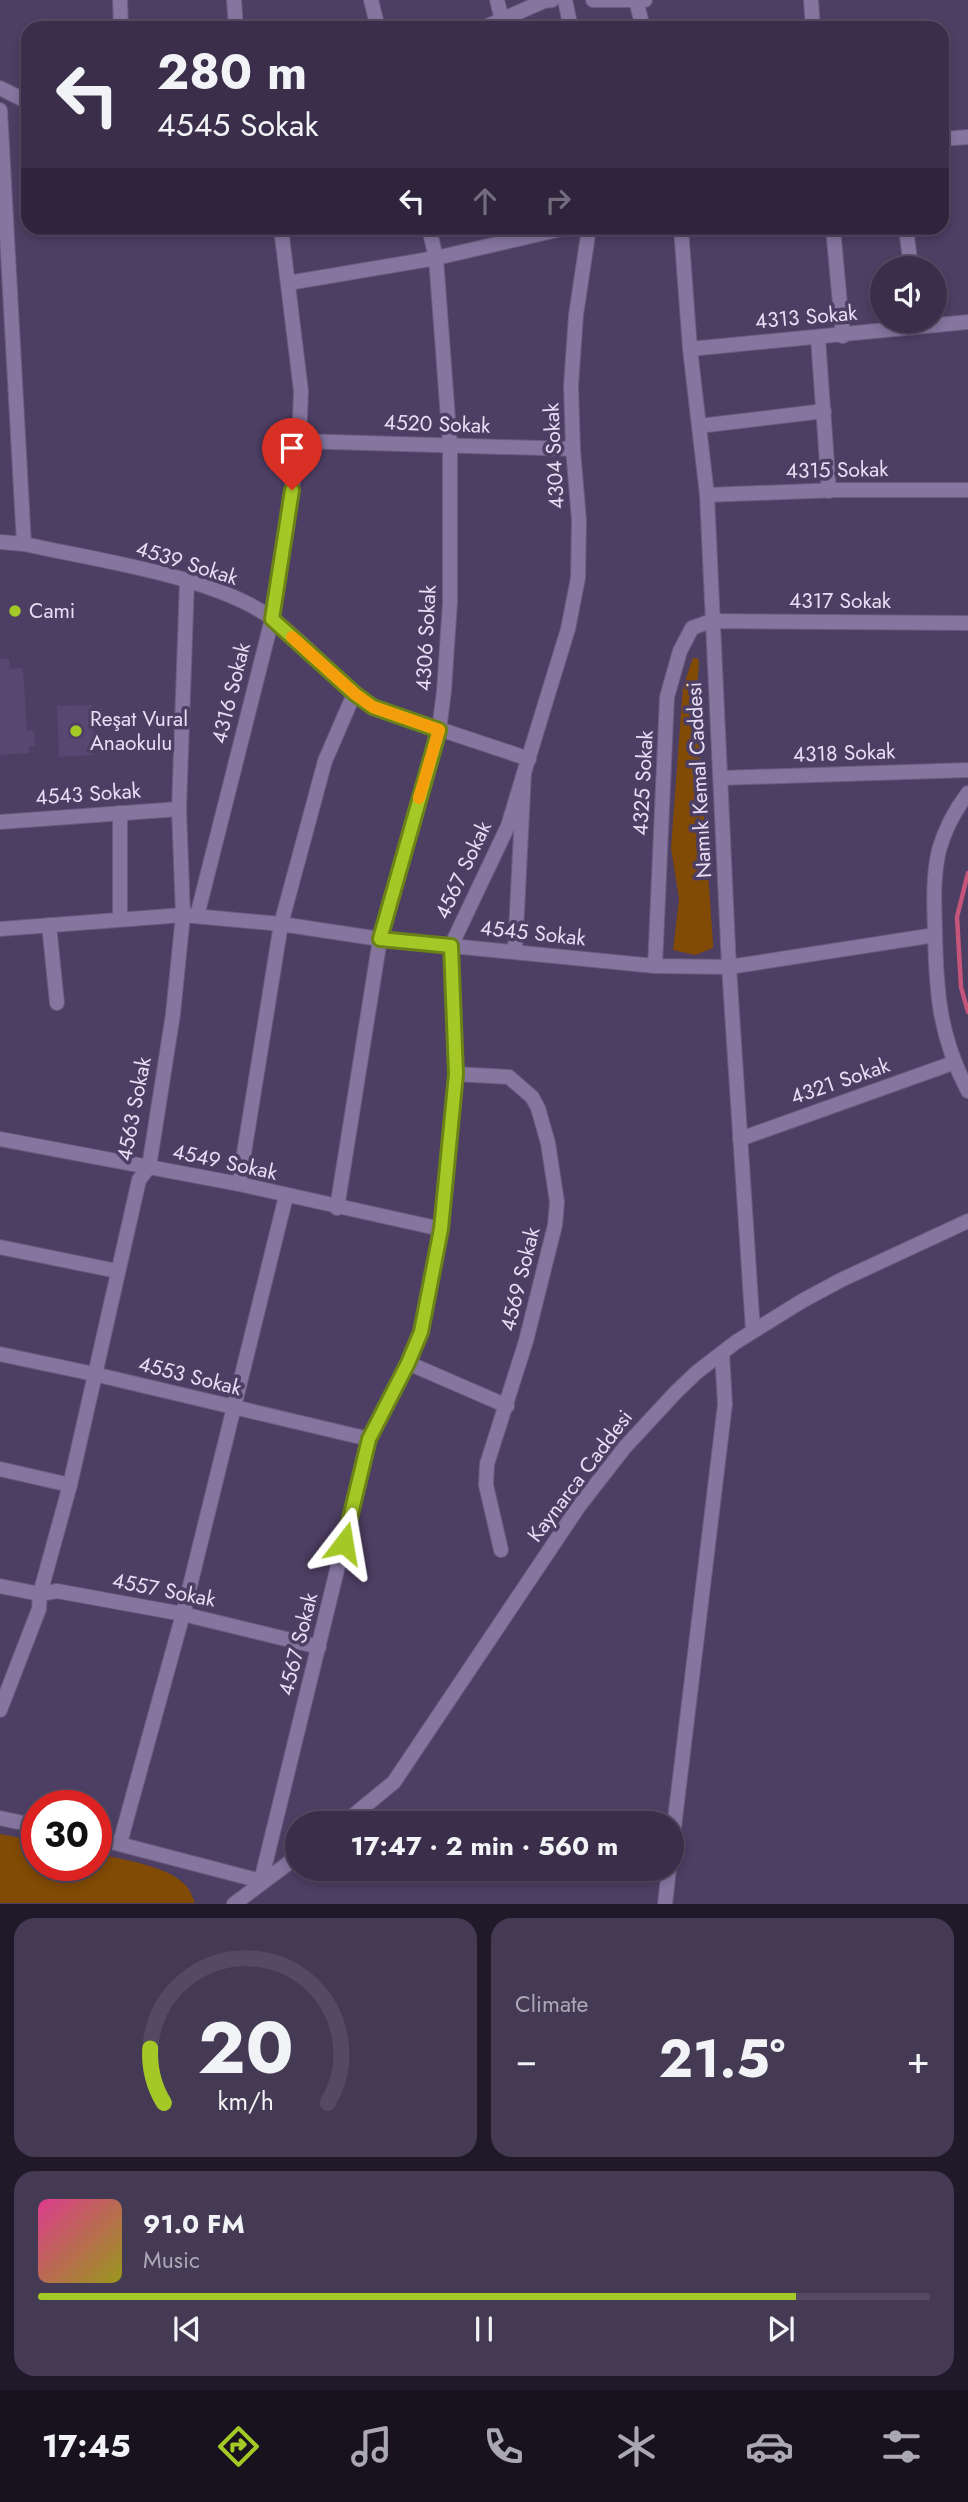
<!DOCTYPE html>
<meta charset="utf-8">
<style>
:root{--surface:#3a2e4a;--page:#453a54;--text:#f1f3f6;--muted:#aba8b5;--line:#544a62;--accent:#a4c825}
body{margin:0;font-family:Jost,sans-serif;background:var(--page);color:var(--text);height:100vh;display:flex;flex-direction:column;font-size:26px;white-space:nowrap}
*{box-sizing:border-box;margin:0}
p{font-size:23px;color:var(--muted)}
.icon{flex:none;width:38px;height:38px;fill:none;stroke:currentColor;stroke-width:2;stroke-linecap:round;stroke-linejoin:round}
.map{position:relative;height:1904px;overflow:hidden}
.details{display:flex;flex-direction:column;gap:14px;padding:14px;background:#201929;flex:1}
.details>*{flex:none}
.hud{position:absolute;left:21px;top:21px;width:928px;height:214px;border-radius:21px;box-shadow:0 4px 10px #0003,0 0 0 2px var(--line);background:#3a2e4a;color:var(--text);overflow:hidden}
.tools{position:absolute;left:870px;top:256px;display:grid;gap:14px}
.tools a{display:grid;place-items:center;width:77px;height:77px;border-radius:50%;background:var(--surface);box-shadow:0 4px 10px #0003,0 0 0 2px var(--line);font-size:35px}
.speed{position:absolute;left:21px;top:1790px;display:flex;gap:14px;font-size:35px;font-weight:700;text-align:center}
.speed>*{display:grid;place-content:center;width:91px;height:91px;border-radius:50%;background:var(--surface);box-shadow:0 4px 10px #0003,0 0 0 2px var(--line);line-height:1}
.speed .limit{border:10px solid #d22;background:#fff;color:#111}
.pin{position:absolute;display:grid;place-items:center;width:60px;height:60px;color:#fff;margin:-72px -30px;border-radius:50% 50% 50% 0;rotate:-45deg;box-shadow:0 0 7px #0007}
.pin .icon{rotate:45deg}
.me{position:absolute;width:77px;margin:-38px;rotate:14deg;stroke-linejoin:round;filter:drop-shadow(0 0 5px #0008)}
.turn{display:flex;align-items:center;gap:24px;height:147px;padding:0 21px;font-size:32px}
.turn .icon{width:91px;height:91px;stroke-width:2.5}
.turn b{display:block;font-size:49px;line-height:60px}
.lanes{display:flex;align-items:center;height:66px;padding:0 21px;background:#0003;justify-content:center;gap:35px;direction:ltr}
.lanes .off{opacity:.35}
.big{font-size:52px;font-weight:700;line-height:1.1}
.details .widget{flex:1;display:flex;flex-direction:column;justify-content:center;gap:10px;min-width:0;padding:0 24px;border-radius:21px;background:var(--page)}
.details .dial{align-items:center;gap:0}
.dial svg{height:182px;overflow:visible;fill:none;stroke:var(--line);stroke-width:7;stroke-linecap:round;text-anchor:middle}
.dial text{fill:var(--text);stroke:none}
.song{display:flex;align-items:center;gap:21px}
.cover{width:84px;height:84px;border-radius:10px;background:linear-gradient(135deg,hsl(330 70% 55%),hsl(60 70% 35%))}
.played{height:7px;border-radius:4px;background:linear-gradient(90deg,var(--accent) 85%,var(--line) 85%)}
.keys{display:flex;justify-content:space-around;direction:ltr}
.heat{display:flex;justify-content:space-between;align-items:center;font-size:38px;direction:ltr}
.details .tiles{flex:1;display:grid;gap:14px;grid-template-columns:1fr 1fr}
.widget:last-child{grid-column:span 2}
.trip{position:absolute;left:285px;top:1811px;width:399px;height:70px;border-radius:35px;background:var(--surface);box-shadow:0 4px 10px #0003,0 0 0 2px var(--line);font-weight:700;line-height:70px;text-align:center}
.menu{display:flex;height:112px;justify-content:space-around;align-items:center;background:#17121e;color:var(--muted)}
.menu .icon{width:49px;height:49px}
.menu .active{color:var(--accent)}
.menu b{font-size:32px;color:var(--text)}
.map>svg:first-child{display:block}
</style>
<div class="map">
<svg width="968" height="1904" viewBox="0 0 968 1904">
<rect width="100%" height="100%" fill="#4d3e63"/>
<!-- built -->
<g fill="#584771">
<polygon points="0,659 9,659 10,669 23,668 27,731 34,731 35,746 29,747 29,753 0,755"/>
<polygon points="92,705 94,755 59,757 57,706"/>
</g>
<!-- green -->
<g fill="#814a05">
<polygon points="693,658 697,658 699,661 696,703 713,943 713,948 695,955 673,950 679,899 671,848 683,687"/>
<path d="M 0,1834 L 37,1841 L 37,1866 L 96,1866 L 96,1854 C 122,1859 171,1866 188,1888 C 191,1892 193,1899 195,1903 L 0,1903 Z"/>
</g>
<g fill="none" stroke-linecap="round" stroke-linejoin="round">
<!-- stream -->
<polyline stroke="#c55579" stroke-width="4.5" points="968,873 957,917 961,987 968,1012"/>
<defs>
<g id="minor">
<polyline points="120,0 121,28"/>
<polyline points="234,0 236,28"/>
<polyline points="371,0 378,28"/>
<polyline points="497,0 502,20"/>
<polyline points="565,0 571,28"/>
<polyline points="593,0 645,0"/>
<polyline points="636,0 643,28"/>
<polyline points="811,0 813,28"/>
<polyline points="483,28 544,1 552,0"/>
<polyline points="0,88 28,102"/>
<polyline points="0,110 24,544"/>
<polyline points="942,139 968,137"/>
<polyline points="681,228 690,349 707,495 729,967 753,1331"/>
<polyline points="833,228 843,336"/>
<polyline points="906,228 911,268"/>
<polyline points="288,283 436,258 566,228"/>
<polyline points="818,338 829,491"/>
<polyline points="690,349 968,322"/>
<polyline points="699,426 824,411"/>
<polyline points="299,441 573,449"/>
<polyline points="707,495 837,490 968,490"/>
<path d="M 0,542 L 24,544 C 95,560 215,576 273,619 C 308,646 337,681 373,707 L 529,759"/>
<polyline points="721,778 968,770"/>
<polyline points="120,813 120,919"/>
<polyline points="0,822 179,809"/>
<polyline points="197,916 272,619 299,441 301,391 281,228"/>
<polyline points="49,925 57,1003"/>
<polyline points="0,929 183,915 281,924 380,939 655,966 729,967 935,935"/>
<polyline points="515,951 524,773 568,629 578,578 579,520 573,449 571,386 576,315 589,228"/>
<polyline points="655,966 667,697 680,651 692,628 711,621 968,623"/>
<polyline points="456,1074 509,1077 532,1097 538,1108 548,1143 557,1202 555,1225 526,1341 487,1464 486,1485 501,1550"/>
<polyline points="0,1139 239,1184 441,1229"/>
<polyline points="740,1139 953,1063"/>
<polyline points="239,1184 281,924 325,761 354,694"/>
<polyline points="337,1208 380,939 439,730 444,691 450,602 450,445 436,258 429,228"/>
<polyline points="0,1247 117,1271"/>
<polyline points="0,1354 94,1374 369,1439"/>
<polyline points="408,1363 507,1406"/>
<polyline points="0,1469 70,1485"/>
<polyline points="0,1586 40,1594 57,1591 183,1614 319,1647"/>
<polyline points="0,1710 39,1609 40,1594 70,1485 139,1180 149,1167 173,1014 183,915 179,809 187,581"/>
<polyline points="0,1818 37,1826"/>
<polyline points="96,1838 261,1881 369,1439 408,1363 421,1332 441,1229 456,1074 451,946 508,826 524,773"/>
<polyline points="120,1843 183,1614 286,1196"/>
<polyline points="672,1844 725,1404 722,1353"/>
<polyline points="665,1904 669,1869"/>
</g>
<g id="tertiary">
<path d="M 968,793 C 955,810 945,829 939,850 C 933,876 934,903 935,930 C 936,991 939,1036 968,1091"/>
<polyline points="343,1824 394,1782 579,1506 625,1447 676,1392 697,1372 736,1342 802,1301 841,1280 968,1221"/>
<polyline points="234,1904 298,1856"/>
</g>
</defs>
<!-- minor casing -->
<use href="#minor" stroke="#695b7d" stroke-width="16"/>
<!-- tertiary casing -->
<use href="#tertiary" stroke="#695b7d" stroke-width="16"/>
<!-- minor -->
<use href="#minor" stroke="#85759f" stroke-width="14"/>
<!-- tertiary -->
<use href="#tertiary" stroke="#85759f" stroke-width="14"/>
</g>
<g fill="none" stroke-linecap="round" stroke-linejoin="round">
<defs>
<polyline id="route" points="292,490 272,619 355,694 373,707 439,730 380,939 451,946 456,1074 441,1229 421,1332 408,1363 369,1439 344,1543"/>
</defs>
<!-- route casing -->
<use href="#route" stroke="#6b8218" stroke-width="18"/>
<!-- route -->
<use href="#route" stroke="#a4c825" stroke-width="12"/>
<!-- slow -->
<polyline stroke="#f59e0b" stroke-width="12" points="292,637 355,694 373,707 439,730 419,798"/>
</g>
<!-- markers -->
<g fill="#a4c825" stroke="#4d3e63" stroke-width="2.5">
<circle cx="15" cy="611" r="7"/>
<circle cx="76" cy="731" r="7"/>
</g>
<g text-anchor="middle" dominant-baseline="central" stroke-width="7" stroke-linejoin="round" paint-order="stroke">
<!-- street labels -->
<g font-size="21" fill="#e7def5" stroke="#4d3e63">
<text transform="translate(806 317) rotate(-5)">4313 Sokak</text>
<text transform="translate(437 424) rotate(2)">4520 Sokak</text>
<text transform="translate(554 456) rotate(-93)">4304 Sokak</text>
<text transform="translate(837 470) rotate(-1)">4315 Sokak</text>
<text transform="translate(187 563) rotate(17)">4539 Sokak</text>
<text x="840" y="601">4317 Sokak</text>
<text transform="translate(426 638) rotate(-87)">4306 Sokak</text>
<text transform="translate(231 693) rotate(-76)">4316 Sokak</text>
<text transform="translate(844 753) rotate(-2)">4318 Sokak</text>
<text transform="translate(699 780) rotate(-93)">Namık Kemal Caddesi</text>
<text transform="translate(643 783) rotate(-87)">4325 Sokak</text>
<text transform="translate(88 794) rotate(-4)">4543 Sokak</text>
<text transform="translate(463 870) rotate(-65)">4567 Sokak</text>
<text transform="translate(533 933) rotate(6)">4545 Sokak</text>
<text transform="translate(840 1081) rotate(-19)">4321 Sokak</text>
<text transform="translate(134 1109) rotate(-79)">4563 Sokak</text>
<text transform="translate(225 1162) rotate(12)">4549 Sokak</text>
<text transform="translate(520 1279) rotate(-76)">4569 Sokak</text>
<text transform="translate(190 1376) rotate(14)">4553 Sokak</text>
<text transform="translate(580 1476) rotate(-53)">Kaynarca Caddesi</text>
<text transform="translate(164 1590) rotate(11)">4557 Sokak</text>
<text transform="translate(298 1644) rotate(-76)">4567 Sokak</text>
</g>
<!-- poi labels -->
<g font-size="21" fill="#e7def5" stroke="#4d3e63" text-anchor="start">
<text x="29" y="611">Cami</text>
<text x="90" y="719">Reşat Vural<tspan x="90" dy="24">Anaokulu</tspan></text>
</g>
</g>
</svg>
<div class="tools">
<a><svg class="icon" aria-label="sound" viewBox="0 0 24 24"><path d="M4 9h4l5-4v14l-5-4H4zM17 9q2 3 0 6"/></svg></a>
</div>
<div class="speed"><div class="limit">30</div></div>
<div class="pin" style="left:292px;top:490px;background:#d93025"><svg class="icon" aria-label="arrive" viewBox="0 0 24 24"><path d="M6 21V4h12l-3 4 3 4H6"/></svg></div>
<svg class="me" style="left:344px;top:1543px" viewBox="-20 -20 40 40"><path d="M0-17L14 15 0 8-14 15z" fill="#a4c825" stroke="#fff" stroke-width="4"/></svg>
<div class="trip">17:47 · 2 min · 560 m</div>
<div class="hud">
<div class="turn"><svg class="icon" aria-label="left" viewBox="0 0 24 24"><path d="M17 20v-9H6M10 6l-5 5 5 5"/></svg><div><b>280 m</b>4545 Sokak</div></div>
<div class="lanes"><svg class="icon" aria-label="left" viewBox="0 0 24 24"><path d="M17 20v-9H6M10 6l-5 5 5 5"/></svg><svg class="icon off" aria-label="ahead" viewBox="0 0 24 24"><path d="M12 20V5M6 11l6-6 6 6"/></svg><svg class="icon off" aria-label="right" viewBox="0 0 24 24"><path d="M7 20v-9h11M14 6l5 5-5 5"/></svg></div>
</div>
</div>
<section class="details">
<div class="tiles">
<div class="widget dial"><svg viewBox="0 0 100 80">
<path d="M14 69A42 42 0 1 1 86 69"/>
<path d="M14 69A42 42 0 0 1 8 45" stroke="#a4c825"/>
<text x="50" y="56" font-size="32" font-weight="700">20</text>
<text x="50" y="72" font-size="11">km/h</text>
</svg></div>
<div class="widget"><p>Climate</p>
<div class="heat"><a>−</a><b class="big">21.5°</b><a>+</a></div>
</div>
<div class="widget">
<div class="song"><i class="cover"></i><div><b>91.0 FM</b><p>Music</p></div></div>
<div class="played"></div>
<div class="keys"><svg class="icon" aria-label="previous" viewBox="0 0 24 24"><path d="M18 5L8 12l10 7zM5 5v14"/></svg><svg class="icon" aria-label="pause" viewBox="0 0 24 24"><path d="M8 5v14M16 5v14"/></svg><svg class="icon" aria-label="next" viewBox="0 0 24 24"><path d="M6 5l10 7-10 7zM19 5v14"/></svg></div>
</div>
</div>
</section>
<nav class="menu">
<b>17:45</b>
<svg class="icon active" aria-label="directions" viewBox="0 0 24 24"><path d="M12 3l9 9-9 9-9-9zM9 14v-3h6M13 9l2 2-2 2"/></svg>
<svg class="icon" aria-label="music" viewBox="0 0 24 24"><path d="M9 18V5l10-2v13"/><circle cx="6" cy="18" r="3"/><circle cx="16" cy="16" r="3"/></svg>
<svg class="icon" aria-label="phone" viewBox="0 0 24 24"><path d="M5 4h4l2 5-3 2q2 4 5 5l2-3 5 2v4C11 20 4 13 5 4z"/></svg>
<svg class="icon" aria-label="climate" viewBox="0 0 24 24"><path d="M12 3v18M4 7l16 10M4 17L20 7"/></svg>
<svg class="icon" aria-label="car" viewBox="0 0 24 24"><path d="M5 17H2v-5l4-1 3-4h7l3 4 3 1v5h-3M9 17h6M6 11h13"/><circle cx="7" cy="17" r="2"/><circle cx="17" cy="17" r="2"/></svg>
<svg class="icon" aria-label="filters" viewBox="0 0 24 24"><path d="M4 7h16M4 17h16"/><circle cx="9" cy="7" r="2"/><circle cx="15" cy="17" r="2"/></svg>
</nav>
